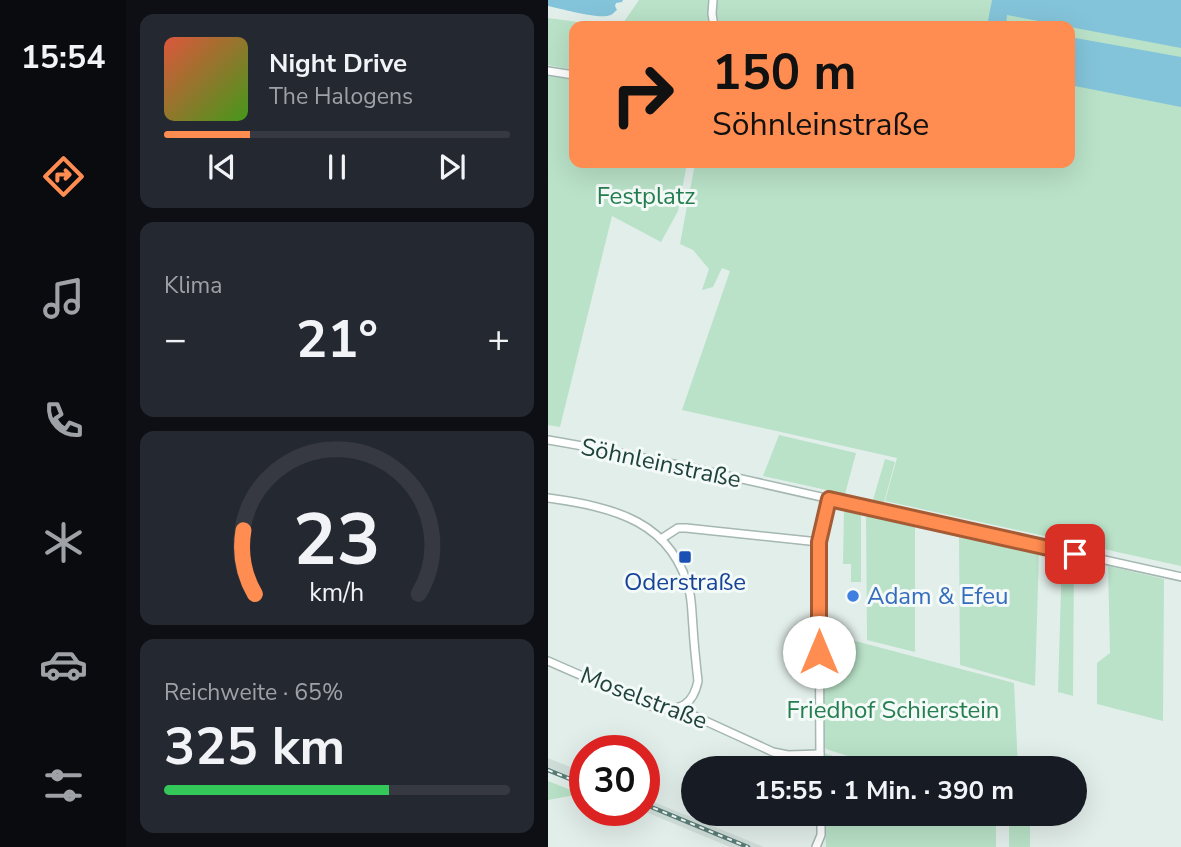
<!DOCTYPE html>
<html lang="de">
<meta charset="utf-8">
<style>
:root{--surface:#171b24;--page:#242831;--text:#f1f3f6;--muted:#9ea1a6;--line:#363941;--accent:#ff8c50}
body{margin:0;font-family:"Nunito Sans",sans-serif;background:var(--page);color:var(--text);height:100vh;display:flex;flex-direction:column;font-size:26px;white-space:nowrap}
*{box-sizing:border-box;margin:0}
p{font-size:23px;color:var(--muted)}
.icon{flex:none;width:38px;height:38px;fill:none;stroke:currentColor;stroke-width:2;stroke-linecap:round;stroke-linejoin:round}
.map{position:relative;flex:1;overflow:hidden}
.details{display:flex;flex-direction:column;gap:14px;padding:14px;background:#0d0f14;width:422px}
.details>*{flex:none}
.hud{position:absolute;left:21px;top:21px;width:506px;height:147px;border-radius:14px;box-shadow:0 7px 28px #0002;background:#ff8c50;color:#111;overflow:hidden}
.speed{position:absolute;left:21px;top:735px;display:flex;gap:14px;font-size:35px;font-weight:700;text-align:center}
.speed>*{display:grid;place-content:center;width:91px;height:91px;border-radius:50%;background:var(--surface);box-shadow:0 7px 28px #0002;line-height:1}
.speed .limit{border:10px solid #d22;background:#fff;color:#111}
.pin{position:absolute;display:grid;place-items:center;width:60px;height:60px;color:#fff;margin:-30px;border-radius:14px;box-shadow:0 4px 10px #0006}
.me{position:absolute;width:77px;margin:-38px;rotate:0deg;stroke-linejoin:round;filter:drop-shadow(0 0 5px #0008)}
.turn{display:flex;align-items:center;gap:24px;height:147px;padding:0 28px;font-size:32px}
.turn .icon{width:91px;height:91px;stroke-width:2.5}
.turn b{display:block;font-size:49px;line-height:60px}
.big{font-size:52px;font-weight:700;line-height:1.1}
.details .tile{flex:1;display:flex;flex-direction:column;justify-content:center;gap:10px;min-width:0;padding:0 24px;border-radius:14px;background:var(--page)}
.details .dial{align-items:center;gap:0}
.dial svg{height:182px;overflow:visible;fill:none;stroke:var(--line);stroke-width:7;stroke-linecap:round;text-anchor:middle}
.dial text{fill:var(--text);stroke:none}
.song{display:flex;align-items:center;gap:21px}
.cover{width:84px;height:84px;border-radius:10px;background:linear-gradient(135deg,hsl(10 70% 55%),hsl(100 70% 35%))}
.played{height:7px;border-radius:4px;background:linear-gradient(90deg,var(--accent) 25%,var(--line) 25%)}
.keys{display:flex;justify-content:space-around;direction:ltr}
.heat{display:flex;justify-content:space-between;align-items:center;font-size:38px;direction:ltr}
.charge{height:10px;border-radius:5px;background:linear-gradient(90deg,#34c759 65%,var(--line) 0)}
.trip{position:absolute;left:133px;top:756px;width:406px;height:70px;border-radius:35px;background:var(--surface);box-shadow:0 7px 28px #0002;font-weight:700;line-height:70px;text-align:center}
main{display:flex;flex:1;min-height:0}
.menu{display:flex;flex-direction:column;width:126px;justify-content:space-around;align-items:center;background:#090b0e;color:var(--muted)}
.menu .icon{width:49px;height:49px}
.menu .on{color:var(--accent)}
.menu b{font-size:32px;color:var(--text)}
.map>svg:first-child{display:block}
</style>
<main>
<nav class="menu">
<b>15:54</b>
<svg class="icon on" aria-label="directions" viewBox="0 0 24 24"><path d="M12 3l9 9-9 9-9-9zM9 14v-3h6M13 9l2 2-2 2"/></svg>
<svg class="icon" aria-label="music" viewBox="0 0 24 24"><path d="M9 18V5l10-2v13"/><circle cx="6" cy="18" r="3"/><circle cx="16" cy="16" r="3"/></svg>
<svg class="icon" aria-label="phone" viewBox="0 0 24 24"><path d="M5 4h4l2 5-3 2q2 4 5 5l2-3 5 2v4C11 20 4 13 5 4z"/></svg>
<svg class="icon" aria-label="climate" viewBox="0 0 24 24"><path d="M12 3v18M4 7l16 10M4 17L20 7"/></svg>
<svg class="icon" aria-label="car" viewBox="0 0 24 24"><path d="M5 17H2v-5l4-1 3-4h7l3 4 3 1v5h-3M9 17h6M6 11h13"/><circle cx="7" cy="17" r="2"/><circle cx="17" cy="17" r="2"/></svg>
<svg class="icon" aria-label="filters" viewBox="0 0 24 24"><path d="M4 7h16M4 17h16"/><circle cx="9" cy="7" r="2"/><circle cx="15" cy="17" r="2"/></svg>
</nav>
<section class="details">
<div class="tile">
<div class="song"><i class="cover"></i><div><b>Night Drive</b><p>The Halogens</p></div></div>
<div class="played"></div>
<div class="keys"><svg class="icon" aria-label="previous" viewBox="0 0 24 24"><path d="M18 5L8 12l10 7zM5 5v14"/></svg><svg class="icon" aria-label="pause" viewBox="0 0 24 24"><path d="M8 5v14M16 5v14"/></svg><svg class="icon" aria-label="next" viewBox="0 0 24 24"><path d="M6 5l10 7-10 7zM19 5v14"/></svg></div>
</div>
<div class="tile"><p>Klima</p>
<div class="heat"><a>−</a><b class="big">21°</b><a>+</a></div>
</div>
<div class="tile dial"><svg viewBox="0 0 100 80">
<path d="M14 69A42 42 0 1 1 86 69"/>
<path d="M14 69A42 42 0 0 1 9 41" stroke="#ff8c50"/>
<text x="50" y="56" font-size="32" font-weight="700">23</text>
<text x="50" y="72" font-size="11">km/h</text>
</svg></div>
<div class="tile"><p>Reichweite · 65%</p><b class="big">325 km</b><div class="charge"></div></div>
</section>
<div class="map">
<svg width="634" height="847" viewBox="0 0 634 847">
<rect width="100%" height="100%" fill="#e2eeea"/>
<!-- built -->
<g fill="#d0ded9">
<polygon points="0,758 37,773 37,787 0,772"/>
<polygon points="96,798 216,847 182,847 93,810 96,810"/>
</g>
<!-- green -->
<g fill="#b9e2c8">
<polygon points="91,0 161,0 162,26 73,26"/>
<polygon points="168,0 633,0 633,566 337,501 349,458 134,410 182,271 174,268 165,287 154,290 161,269 145,250 132,244 147,163 522,163 522,26 169,26"/>
<polygon points="0,18 61,26 26,26 26,70 0,65"/>
<polygon points="0,75 26,79 26,163 139,163 130,211 113,242 64,216 12,427 0,425"/>
<polygon points="231,435 308,453 297,494 215,476"/>
<polygon points="337,459 347,462 336,502 325,500"/>
<polygon points="296,508 313,511 313,582 303,582 303,564 295,564"/>
<polygon points="318,514 367,525 367,652 319,640"/>
<polygon points="411,534 491,551 487,686 412,665"/>
<polygon points="514,556 526,559 525,696 510,692"/>
<polygon points="560,566 616,579 615,721 549,704 549,663 562,653"/>
<polygon points="277,633 466,683 470,768 337,768 278,749 275,745 274,635"/>
<polygon points="276,753 321,768 276,768"/>
<polygon points="0,781 33,794 0,800"/>
<polygon points="277,814 448,814 448,847 278,847"/>
<polygon points="461,814 482,820 482,847 461,847"/>
</g>
<!-- water -->
<g fill="#84c4da">
<path d="M 0,0 L 75,0 L 74,2 L 68,3 L 67,6 L 69,10 C 65,13 65,15 59,16 C 46,18 14,9 0,6 Z"/>
<polygon points="444,0 633,0 633,48 459,15 458,25 464,26 439,26"/>
<polygon points="522,37 633,57 633,107 522,85"/>
</g>
<g fill="none" stroke-linecap="round" stroke-linejoin="round">
<defs>
<g id="minor">
<polyline points="165,0 164,14 166,26"/>
<polyline points="0,71 26,75"/>
<path d="M 0,440 C 106,458 212,483 317,507 C 422,531 528,554 634,577"/>
<path d="M 0,498 C 65,507 126,521 142,594 C 144,605 144,616 145,627 C 146,645 148,663 150,681 C 145,705 133,710 110,709 L 0,661"/>
<polyline points="113,539 130,528 138,528 271,542"/>
<polyline points="133,707 140,713 225,752 240,755 272,754"/>
<polyline points="272,768 271,542 281,499"/>
<polyline points="268,847 273,835 273,814"/>
</g>
</defs>
<!-- minor casing -->
<use href="#minor" stroke="#a4b7b2" stroke-width="10"/>
<!-- minor -->
<use href="#minor" stroke="#fff" stroke-width="7"/>
<defs>
<g id="rail">
<polyline points="0,770 37,785"/>
<polyline points="96,804 200,847"/>
</g>
</defs>
<!-- rail casing -->
<use href="#rail" stroke="#5a7d78" stroke-width="4.5"/>
<!-- rail -->
<use href="#rail" stroke="#f4faf7" stroke-width="2" stroke-dasharray="5" stroke-linecap="butt"/>
</g>
<g fill="none" stroke-linecap="round" stroke-linejoin="round">
<defs>
<polyline id="route" points="271,652 271,542 281,499 527,554"/>
</defs>
<!-- route casing -->
<use href="#route" stroke="#a65b34" stroke-width="18"/>
<!-- route -->
<use href="#route" stroke="#ff8c50" stroke-width="12"/>
</g>
<!-- markers -->
<rect fill="#1a4fb4" stroke="#f4faf7" stroke-width="2.5" x="130" y="550" width="14" height="14" rx="3.5"/>
<circle fill="#3f7fe0" stroke="#f4faf7" stroke-width="2.5" cx="305" cy="596" r="7"/>
<g text-anchor="middle" dominant-baseline="central" stroke-width="6" stroke-linejoin="round" paint-order="stroke">
<!-- park labels -->
<g font-size="24" fill="#247e50" stroke="#f4faf7">
<text x="98" y="196">Festplatz</text>
<text x="345" y="710">Friedhof Schierstein</text>
</g>
<!-- street labels -->
<g font-size="24" fill="#20423c" stroke="#f4faf7">
<text transform="translate(113 463) rotate(12)">Söhnleinstraße</text>
<text transform="translate(96 698) rotate(21)">Moselstraße</text>
</g>
<!-- transit labels -->
<g font-size="24" fill="#164399" stroke="#f4faf7">
<text x="137" y="582">Oderstraße</text>
</g>
<!-- shop labels -->
<g font-size="24" fill="#366cbe" stroke="#f4faf7" text-anchor="start">
<text x="319" y="596">Adam &amp; Efeu</text>
</g>
</g>
</svg>
<div class="speed"><div class="limit">30</div></div>
<div class="pin" style="left:527px;top:554px;background:#d93025"><svg class="icon" aria-label="arrive" viewBox="0 0 24 24"><path d="M6 21V4h12l-3 4 3 4H6"/></svg></div>
<svg class="me" style="left:271px;top:652px" viewBox="-20 -20 40 40"><circle r="19" fill="#fff"/><path d="M0-13L10 11 0 6-10 11z" fill="#ff8c50"/></svg>
<div class="trip">15:55 · 1 Min. · 390 m</div>
<div class="hud">
<div class="turn"><svg class="icon" aria-label="right" viewBox="0 0 24 24"><path d="M7 20v-9h11M14 6l5 5-5 5"/></svg><div><b>150 m</b>Söhnleinstraße</div></div>
</div>
</div>
</main>
